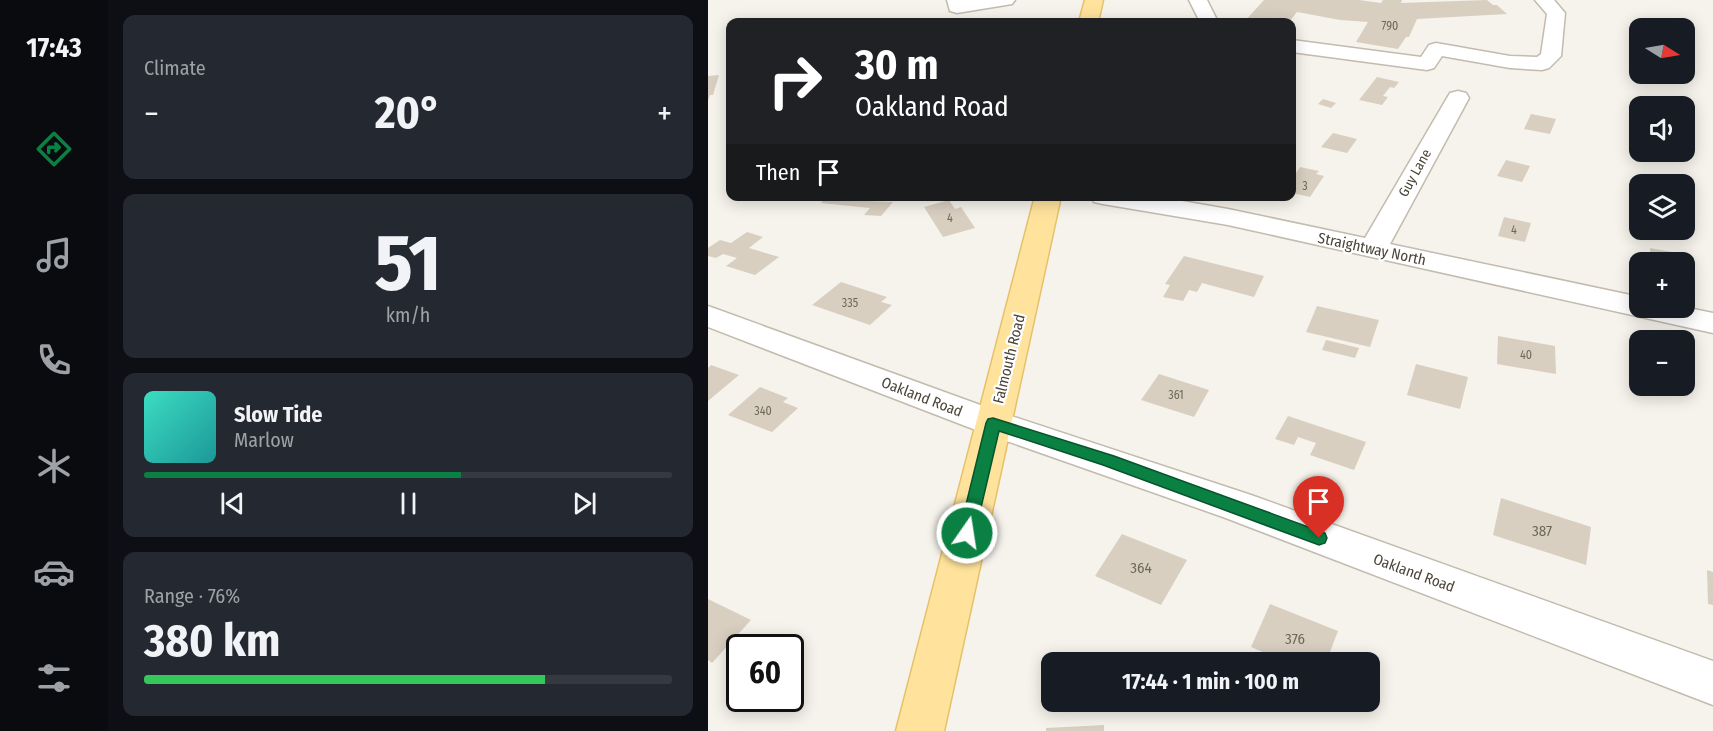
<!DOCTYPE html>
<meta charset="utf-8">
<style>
:root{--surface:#171b24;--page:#242831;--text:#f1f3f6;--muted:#9ea1a6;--line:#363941;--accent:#0b8043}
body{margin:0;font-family:"Fira Sans Condensed",sans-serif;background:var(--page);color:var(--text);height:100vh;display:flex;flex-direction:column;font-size:22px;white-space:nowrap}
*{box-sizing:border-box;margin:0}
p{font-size:20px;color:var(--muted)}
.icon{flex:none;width:33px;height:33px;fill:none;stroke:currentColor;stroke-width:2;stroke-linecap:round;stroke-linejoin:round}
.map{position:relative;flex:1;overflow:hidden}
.side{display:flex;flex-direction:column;gap:15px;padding:15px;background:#0d0f14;width:600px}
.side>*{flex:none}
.hud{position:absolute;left:18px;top:18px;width:570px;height:183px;border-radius:12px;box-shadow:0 3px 15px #0003;background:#202124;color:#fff;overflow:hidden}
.needle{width:39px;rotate:101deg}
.buttons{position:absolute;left:921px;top:18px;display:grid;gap:12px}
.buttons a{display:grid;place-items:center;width:66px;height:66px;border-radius:12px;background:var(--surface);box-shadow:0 3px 15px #0003;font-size:30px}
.speed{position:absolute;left:18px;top:634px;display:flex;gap:12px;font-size:30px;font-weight:700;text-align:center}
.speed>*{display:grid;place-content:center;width:78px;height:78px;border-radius:50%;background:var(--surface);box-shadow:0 3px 15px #0003;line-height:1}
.speed .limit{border:3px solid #111;border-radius:9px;background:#fff;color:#111}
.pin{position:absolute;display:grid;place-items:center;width:51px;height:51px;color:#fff;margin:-62px -26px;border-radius:50% 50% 50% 0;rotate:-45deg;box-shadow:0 0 6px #0007}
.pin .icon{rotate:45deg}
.me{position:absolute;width:66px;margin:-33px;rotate:13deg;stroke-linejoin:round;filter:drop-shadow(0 0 4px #0008)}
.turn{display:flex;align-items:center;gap:21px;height:126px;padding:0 30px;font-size:27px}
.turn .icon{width:78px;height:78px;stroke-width:2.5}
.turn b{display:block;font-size:42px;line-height:51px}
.then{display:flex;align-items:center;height:57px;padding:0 30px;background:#0003;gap:12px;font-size:22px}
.big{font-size:45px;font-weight:700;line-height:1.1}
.side .tile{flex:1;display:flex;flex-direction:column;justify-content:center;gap:9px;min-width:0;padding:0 21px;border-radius:12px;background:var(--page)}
.side .dial{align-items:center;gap:0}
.dial b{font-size:78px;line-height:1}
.song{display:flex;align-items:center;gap:18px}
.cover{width:72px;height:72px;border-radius:9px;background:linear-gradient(135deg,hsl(170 70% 55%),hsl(180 70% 35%))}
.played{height:6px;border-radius:3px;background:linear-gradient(90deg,var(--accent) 60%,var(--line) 60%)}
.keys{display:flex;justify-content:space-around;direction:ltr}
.heat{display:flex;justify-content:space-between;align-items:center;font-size:33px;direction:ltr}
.charge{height:9px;border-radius:4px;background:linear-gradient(90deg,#34c759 76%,var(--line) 0)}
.trip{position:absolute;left:333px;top:652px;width:339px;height:60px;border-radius:12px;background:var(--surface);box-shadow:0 3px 15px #0003;font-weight:700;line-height:60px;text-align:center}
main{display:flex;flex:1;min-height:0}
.dock{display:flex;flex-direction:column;width:108px;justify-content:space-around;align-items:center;background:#090b0e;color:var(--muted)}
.dock .icon{width:42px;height:42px}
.dock .active{color:var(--accent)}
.dock b{font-size:27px;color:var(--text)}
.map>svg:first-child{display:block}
</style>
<main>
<nav class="dock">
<b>17:43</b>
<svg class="icon active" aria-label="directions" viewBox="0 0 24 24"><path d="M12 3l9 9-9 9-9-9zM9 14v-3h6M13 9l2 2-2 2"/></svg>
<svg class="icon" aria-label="music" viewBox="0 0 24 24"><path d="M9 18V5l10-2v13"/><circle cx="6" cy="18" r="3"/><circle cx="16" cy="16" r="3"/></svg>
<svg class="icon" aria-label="phone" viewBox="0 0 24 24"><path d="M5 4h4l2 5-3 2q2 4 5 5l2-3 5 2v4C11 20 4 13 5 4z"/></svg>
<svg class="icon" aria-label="climate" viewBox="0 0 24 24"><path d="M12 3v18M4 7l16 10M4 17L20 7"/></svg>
<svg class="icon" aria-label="car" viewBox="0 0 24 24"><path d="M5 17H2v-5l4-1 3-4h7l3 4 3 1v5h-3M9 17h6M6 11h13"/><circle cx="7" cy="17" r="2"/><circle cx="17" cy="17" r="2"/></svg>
<svg class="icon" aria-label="filters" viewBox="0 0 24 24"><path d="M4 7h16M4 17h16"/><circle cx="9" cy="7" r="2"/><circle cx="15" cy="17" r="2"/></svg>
</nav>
<section class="side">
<div class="tile"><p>Climate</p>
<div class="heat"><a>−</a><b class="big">20°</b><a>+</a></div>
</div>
<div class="tile dial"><b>51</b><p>km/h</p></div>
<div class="tile">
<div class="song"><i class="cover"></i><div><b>Slow Tide</b><p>Marlow</p></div></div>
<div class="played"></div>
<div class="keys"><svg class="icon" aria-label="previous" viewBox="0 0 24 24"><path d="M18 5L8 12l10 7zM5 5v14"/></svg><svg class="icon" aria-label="pause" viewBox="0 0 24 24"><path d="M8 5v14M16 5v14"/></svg><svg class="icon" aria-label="next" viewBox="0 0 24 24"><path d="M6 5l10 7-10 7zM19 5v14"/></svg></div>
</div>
<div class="tile"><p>Range · 76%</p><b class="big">380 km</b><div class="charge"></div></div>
</section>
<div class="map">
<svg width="1005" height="731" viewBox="0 0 1005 731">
<rect width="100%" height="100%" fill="#f6f3ec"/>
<!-- building -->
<g fill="#d8cfc1">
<polygon points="556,0 651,0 673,3 675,0 694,0 693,3 779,0 785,5 789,5 799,14 709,19 701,37 698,37 690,49 648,42 660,22 632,20 589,12 581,22 536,22"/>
<polygon points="11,75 5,95 2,95 0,101 0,76"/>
<polygon points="669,77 691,82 686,88 682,87 675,96 680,97 674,105 651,100"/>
<polygon points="615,99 628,103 623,108 610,104"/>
<polygon points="823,114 848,119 842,134 816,129"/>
<polygon points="625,133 649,139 639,153 613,147"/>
<polygon points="798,160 822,166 814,182 789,176"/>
<polygon points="592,167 611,171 608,174 616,176 602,197 584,193 584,179"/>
<polygon points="119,196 161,196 157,201 185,202 173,216 156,215 162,208 113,203"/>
<polygon points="241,200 247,209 253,207 267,228 235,237 216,207"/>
<polygon points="796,217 823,223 817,242 790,236"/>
<polygon points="39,232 55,237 41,248 71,257 47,275 18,266 29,258 15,254 8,258 0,256 0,248 12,240 23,243"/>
<polygon points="942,248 980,255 982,276 976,275 976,262 943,262"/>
<polygon points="476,256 556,276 546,297 494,283 489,292 481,290 475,301 455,297 462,285 457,284"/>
<polygon points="133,282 179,297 173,302 184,305 162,325 104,305"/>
<polygon points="609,306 671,320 662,347 598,332"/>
<polygon points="790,336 847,346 848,374 789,364"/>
<polygon points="618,340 651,348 647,358 614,350"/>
<polygon points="708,364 760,377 752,409 699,395"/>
<polygon points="3,365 31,375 0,401 0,368"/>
<polygon points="451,374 501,390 486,417 433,400"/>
<polygon points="52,387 80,398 75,402 90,408 64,432 20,415"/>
<polygon points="580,416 658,442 646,470 602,455 608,443 590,437 586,445 567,439"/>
<polygon points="793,498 883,527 878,565 785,535"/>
<polygon points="414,534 479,560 453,605 387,576"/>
<polygon points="999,570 1005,572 1005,605 1000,604"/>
<polygon points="0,599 43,620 4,663 0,660"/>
<polygon points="562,604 630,631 622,652 649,663 580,663 543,647"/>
<polygon points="396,725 396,731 338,731 338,728"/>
</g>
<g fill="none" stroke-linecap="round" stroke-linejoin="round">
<defs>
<g id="minor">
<polygon points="239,0 307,0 304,4 298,5 249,13 242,11"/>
<polygon points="481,0 499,0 510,22 492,22"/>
<polygon points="827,0 846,0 857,13 853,56 841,68 834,70 802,68 734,56 726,68 719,70 584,52 584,40 713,57 721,45 728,43 802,56 829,57 833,54 839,14"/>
<polygon points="750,91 758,93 761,98 682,244 932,297 932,308 976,307 1005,313 1005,333 520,225 395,204 386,202 382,196 445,196 520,209 657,238 739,98 742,93"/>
<polygon points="0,306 297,414 543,495 1005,661 1005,705 515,517 273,432 0,327"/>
</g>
<g id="major">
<polygon points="377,0 395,0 390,22 371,22"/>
<polygon points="327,196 353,196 236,731 188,731"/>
</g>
</defs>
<!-- minor casing -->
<use href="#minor" stroke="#c2bbae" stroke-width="3"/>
<!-- major casing -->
<use href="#major" stroke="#e6c16a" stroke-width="3"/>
<!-- minor -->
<use href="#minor" fill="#fff" fill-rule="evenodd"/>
<!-- major -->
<use href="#major" fill="#ffe39c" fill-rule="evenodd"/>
</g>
<!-- route -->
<polygon fill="#0b8043" stroke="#07532c" stroke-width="1.5" points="285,418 406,456 617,533 619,538 617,543 611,545 395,465 291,431 267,533 265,538 259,540 253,538 251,533 278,423 280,419"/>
<g text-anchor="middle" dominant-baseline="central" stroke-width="4.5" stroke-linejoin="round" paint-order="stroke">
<!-- number labels -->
<g font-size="12" fill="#6e675b">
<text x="682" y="26">790</text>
<text x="597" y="186">3</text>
<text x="242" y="218">4</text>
<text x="806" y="230">4</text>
<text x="142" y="303">335</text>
<text x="818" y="355">40</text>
<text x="468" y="395">361</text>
<text x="55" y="411">340</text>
</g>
<!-- far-street labels -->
<g font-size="14" fill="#4b4439" stroke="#fff">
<text transform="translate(707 173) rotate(-61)">Guy Lane</text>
</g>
<!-- street labels -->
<g font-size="15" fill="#4b4439" stroke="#fff">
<text transform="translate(664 249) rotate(12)">Straightway North</text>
<text transform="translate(301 359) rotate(-76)">Falmouth Road</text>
<text transform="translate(214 397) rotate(21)">Oakland Road</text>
<text transform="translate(706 573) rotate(20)">Oakland Road</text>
</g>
<!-- near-number labels -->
<g font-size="15" fill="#6e675b">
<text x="834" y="531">387</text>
<text x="433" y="568">364</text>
<text x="587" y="639">376</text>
</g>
</g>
</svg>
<div class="buttons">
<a><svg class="needle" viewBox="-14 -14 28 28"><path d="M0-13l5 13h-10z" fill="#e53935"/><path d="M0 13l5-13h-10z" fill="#9ea1a6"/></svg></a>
<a><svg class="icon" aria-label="sound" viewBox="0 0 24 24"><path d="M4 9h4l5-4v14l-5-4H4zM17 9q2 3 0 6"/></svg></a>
<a><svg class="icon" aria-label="layers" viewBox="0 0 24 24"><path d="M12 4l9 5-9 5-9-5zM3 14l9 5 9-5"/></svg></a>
<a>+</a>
<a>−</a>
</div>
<div class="speed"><div class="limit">60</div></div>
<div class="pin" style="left:611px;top:538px;background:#d93025"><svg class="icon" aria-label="arrive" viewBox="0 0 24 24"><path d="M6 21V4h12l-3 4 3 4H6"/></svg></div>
<svg class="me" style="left:259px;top:533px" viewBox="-20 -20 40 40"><circle r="17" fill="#0b8043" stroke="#fff" stroke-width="3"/><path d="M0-11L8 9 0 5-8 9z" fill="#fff"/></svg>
<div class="trip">17:44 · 1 min · 100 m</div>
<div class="hud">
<div class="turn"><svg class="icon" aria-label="right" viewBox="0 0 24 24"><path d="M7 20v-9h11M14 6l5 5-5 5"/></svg><div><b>30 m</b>Oakland Road</div></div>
<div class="then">Then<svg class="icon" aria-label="arrive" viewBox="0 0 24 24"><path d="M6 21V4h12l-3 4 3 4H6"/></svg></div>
</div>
</div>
</main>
